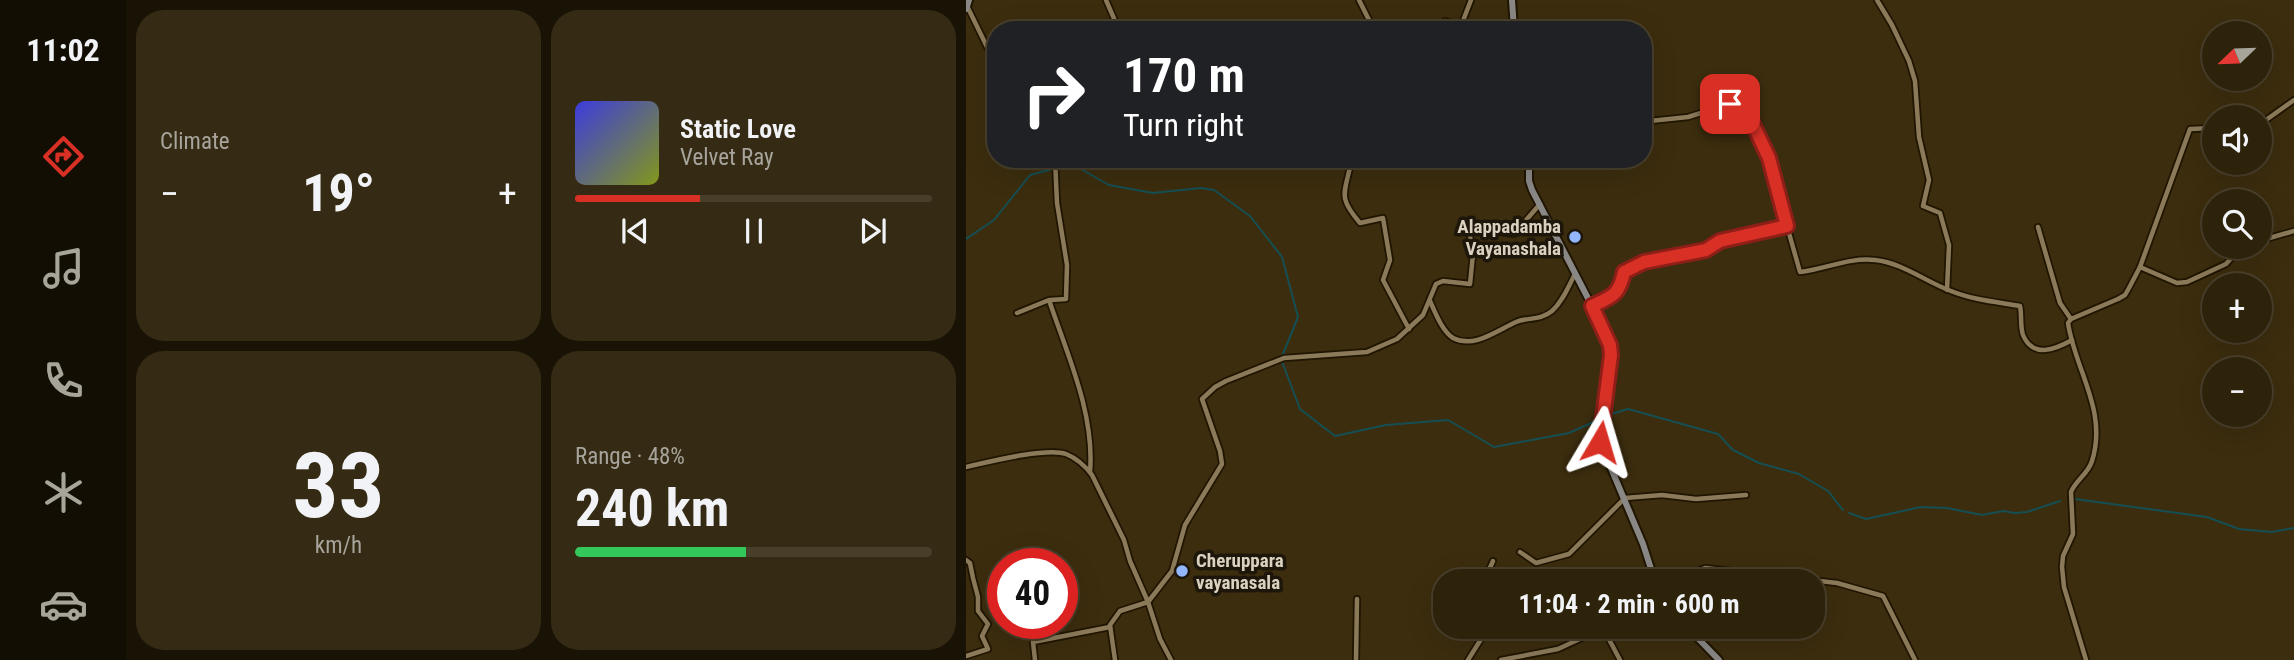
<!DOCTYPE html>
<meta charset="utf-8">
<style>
:root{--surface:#2d220a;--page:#352a13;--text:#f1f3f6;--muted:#a7a49c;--line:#483f2b;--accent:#d93025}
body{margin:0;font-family:"Roboto Condensed",sans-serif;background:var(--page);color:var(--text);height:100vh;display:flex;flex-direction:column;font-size:26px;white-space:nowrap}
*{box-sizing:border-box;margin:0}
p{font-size:23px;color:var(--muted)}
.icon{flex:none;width:38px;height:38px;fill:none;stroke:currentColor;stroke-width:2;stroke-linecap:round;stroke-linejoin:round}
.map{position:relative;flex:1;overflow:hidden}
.sheet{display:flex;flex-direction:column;gap:10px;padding:10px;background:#191306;width:840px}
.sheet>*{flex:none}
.banner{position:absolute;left:21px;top:21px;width:665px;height:147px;border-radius:28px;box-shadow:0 7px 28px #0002,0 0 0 2px var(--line);background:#202124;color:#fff;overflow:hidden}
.needle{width:46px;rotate:247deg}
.buttons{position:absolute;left:1236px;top:21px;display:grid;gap:14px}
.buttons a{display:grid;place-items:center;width:70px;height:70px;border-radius:50%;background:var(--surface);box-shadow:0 7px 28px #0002,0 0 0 2px var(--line);font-size:35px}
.speed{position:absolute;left:21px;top:548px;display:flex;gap:14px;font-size:35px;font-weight:700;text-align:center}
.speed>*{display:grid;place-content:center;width:91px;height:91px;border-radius:50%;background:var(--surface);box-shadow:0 7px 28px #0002,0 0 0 2px var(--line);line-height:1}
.speed .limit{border:10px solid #d22;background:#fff;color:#111}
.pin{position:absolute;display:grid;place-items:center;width:60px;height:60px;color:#fff;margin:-30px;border-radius:14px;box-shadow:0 4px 10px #0006}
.me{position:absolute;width:77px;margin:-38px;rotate:7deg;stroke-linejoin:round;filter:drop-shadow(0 0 5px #0008)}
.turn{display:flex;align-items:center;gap:24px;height:147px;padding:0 21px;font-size:32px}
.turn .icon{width:91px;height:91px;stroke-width:2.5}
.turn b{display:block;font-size:49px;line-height:60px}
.big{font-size:52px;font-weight:700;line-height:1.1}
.sheet .tile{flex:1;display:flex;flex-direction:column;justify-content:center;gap:10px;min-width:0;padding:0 24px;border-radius:28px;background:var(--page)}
.sheet .dial{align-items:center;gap:0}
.dial b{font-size:91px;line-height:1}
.song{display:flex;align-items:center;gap:21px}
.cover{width:84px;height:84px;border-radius:10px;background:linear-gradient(135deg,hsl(240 70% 55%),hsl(70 70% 35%))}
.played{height:7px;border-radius:4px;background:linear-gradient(90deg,var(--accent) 35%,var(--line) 35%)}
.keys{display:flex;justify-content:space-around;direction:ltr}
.heat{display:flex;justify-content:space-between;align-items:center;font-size:38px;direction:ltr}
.charge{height:10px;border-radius:5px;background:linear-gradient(90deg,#34c759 48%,var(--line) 0)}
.sheet .tiles{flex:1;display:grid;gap:10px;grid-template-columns:repeat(2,1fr)}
.trip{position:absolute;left:467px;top:569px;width:392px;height:70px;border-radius:28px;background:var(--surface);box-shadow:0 7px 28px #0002,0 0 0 2px var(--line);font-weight:700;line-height:70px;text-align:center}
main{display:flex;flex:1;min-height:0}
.dock{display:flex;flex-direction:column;width:126px;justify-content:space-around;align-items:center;background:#120e04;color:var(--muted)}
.dock .icon{width:49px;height:49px}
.dock .on{color:var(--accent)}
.dock b{font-size:32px;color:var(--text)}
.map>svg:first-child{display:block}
</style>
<main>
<nav class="dock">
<b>11:02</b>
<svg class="icon on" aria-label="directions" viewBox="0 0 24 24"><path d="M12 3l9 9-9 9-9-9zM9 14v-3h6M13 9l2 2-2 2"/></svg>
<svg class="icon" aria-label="music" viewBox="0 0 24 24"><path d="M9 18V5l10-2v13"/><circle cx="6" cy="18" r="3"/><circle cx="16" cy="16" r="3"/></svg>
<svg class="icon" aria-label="phone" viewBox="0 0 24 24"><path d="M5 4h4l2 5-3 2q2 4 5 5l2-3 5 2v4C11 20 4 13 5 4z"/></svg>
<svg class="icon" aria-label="climate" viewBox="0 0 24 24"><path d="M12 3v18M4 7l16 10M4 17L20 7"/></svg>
<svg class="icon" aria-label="car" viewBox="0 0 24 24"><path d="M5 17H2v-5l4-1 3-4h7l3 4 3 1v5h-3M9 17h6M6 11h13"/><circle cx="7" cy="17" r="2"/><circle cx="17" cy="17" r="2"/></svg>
</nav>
<section class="sheet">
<div class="tiles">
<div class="tile"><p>Climate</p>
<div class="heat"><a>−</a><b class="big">19°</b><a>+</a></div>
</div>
<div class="tile">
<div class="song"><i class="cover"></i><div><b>Static Love</b><p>Velvet Ray</p></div></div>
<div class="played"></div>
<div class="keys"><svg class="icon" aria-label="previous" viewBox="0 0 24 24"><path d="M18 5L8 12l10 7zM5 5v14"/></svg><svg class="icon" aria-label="pause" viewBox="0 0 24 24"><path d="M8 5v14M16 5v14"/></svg><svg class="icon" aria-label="next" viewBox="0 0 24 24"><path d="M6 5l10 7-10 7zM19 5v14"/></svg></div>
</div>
<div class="tile dial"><b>33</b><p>km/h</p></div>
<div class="tile"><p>Range · 48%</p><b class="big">240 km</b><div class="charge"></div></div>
</div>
</section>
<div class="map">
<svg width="1328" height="660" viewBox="0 0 1328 660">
<rect width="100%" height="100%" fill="#3c2d0e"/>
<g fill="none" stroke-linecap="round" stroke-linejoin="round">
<!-- stream -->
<g stroke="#154f53" stroke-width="2">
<polyline points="92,168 106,164 143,185 187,193 235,188 248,190 284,216 316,257 332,317 315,359 334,409 369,436 420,425 482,420 528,447 603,433 632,420"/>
<polyline points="0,239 28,220 64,175 87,169"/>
<polyline points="642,415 662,409 752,434 767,450 793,463 833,474 862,491 877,510"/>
<polyline points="1109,499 1241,517 1273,529 1306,532 1328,528"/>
<polyline points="883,513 900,519 955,507 981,508 1016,515 1037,511 1049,513 1061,512 1094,501"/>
</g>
<defs>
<g id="street">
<polyline points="140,0 153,30"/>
<polyline points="393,0 403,20 401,30"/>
<polyline points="911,0 926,25 943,61 949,81 953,137 963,180 957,206 974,213 983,245 981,290"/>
<polyline points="2,8 23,51 30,59"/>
<polyline points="470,30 479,21 495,26 505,0"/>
<polyline points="677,109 684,121 722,117 764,104 782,114 803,158 821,226"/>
<polyline points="1293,122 1300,120 1328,100"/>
<path d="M 383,159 L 385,162 C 379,194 371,196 394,223 L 417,218 L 424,260 L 417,280 L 443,329"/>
<polyline points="1072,227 1094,303 1105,319"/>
<polyline points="1293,241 1328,231"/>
<polyline points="1174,267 1211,283 1221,282 1260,264 1275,247"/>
<polyline points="84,300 100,299 101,265 91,203 89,159"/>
<path d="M 464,301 C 469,312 476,331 487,338 C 508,349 532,330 550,322 C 561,317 574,321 586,311 C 597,301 602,287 609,274"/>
<path d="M 626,306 C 647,296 653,295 658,272 L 678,262 L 740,250 L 754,241 L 821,226 L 834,272 C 859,269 884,257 909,260 C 937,263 960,282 985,291 C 1007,300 1031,302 1054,306 C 1056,315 1054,327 1057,335 C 1067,359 1090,349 1106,340"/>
<path d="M 51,313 L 83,300 C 101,354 129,414 124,472"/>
<path d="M 0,467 C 22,462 81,447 100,454 C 110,458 120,467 126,475 L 158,540 L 164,561 L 182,602 L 206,571 L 219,525 L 256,464 L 254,451 L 236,399 L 249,387 L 260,381 L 318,358 L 401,352 L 431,339 L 457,315 L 470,284 L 477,281 L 504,284 L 507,254 L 503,230 L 513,227 L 521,230 L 548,234 L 574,204"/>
<polyline points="554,552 570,563 603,554 659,498 696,495 730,499 780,495"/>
<polyline points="0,560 4,563 7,578 12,597 12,611 22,624 16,636 22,649 0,656"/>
<polyline points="518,581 527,561"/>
<polyline points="708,581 739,568 871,583 917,596 949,660"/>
<polyline points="637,628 654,660"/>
<polyline points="69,660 67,642 144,627"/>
<polyline points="149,660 144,625 154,611 182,602 194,639 205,660"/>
<polyline points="390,660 391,599"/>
<polyline points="502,660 517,636 515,626"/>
<polyline points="535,660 592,649 642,626"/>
<path d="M 1120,660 L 1098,587 L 1096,567 L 1097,556 L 1107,534 L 1105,492 C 1110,480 1122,474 1126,461 C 1142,411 1109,370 1102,323 L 1105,319 L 1152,299 L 1159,295 L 1163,288 L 1174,267 L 1224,129 L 1248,128"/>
</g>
<g id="secondary">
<polyline points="546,0 548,30"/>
<polyline points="0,9 3,0"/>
<polyline points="563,159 563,181 566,190 626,306 644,345 645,355 634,442 677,544 689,581"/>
<polyline points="720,626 753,660"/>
</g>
</defs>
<!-- street casing -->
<use href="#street" stroke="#201501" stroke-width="8"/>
<!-- secondary casing -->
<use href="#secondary" stroke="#201501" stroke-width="10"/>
<!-- street -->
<use href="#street" stroke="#8b7a5a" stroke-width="4.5"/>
<!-- secondary -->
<use href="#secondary" stroke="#898886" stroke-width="6"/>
</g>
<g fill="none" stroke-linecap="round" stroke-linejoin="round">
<defs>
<path id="route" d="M 634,442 L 645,355 L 644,345 L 626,306 C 647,296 653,295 658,272 L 678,262 L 740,250 L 754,241 L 821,226 L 803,158 L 782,114 L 764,104"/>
</defs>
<!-- route casing -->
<use href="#route" stroke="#8d1f18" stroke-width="18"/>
<!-- route -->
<use href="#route" stroke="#d93025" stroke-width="12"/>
</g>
<!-- markers -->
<g fill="#92b7fd" stroke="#1d160a" stroke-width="2.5">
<circle cx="609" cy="237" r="7"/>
<circle cx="216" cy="571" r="7"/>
</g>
<g text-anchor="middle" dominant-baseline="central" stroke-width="7" stroke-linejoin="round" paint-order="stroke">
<!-- poi labels -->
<g font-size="19" font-weight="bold" fill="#dad1c0" stroke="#1d160a" text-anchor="end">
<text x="595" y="226">Alappadamba<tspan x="595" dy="22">Vayanashala</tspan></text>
<text x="230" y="560" text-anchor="start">Cheruppara<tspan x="230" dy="22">vayanasala</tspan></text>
</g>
</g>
</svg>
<div class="buttons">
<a><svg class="needle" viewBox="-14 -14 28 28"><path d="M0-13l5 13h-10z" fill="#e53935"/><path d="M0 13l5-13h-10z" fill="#a7a49c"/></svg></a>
<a><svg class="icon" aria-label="sound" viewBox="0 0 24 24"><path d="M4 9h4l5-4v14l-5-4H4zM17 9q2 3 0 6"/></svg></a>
<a><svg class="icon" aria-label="search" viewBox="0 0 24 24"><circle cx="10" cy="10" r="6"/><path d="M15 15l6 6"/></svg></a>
<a>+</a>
<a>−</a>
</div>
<div class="speed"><div class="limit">40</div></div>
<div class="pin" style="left:764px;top:104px;background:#d93025"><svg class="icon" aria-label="arrive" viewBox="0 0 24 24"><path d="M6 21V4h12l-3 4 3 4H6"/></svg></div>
<svg class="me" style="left:634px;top:442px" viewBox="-20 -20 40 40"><path d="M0-17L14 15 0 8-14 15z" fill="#d93025" stroke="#fff" stroke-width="4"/></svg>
<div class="trip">11:04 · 2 min · 600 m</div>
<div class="banner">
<div class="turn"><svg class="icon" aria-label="right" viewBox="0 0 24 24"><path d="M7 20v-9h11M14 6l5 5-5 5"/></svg><div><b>170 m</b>Turn right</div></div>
</div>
</div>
</main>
